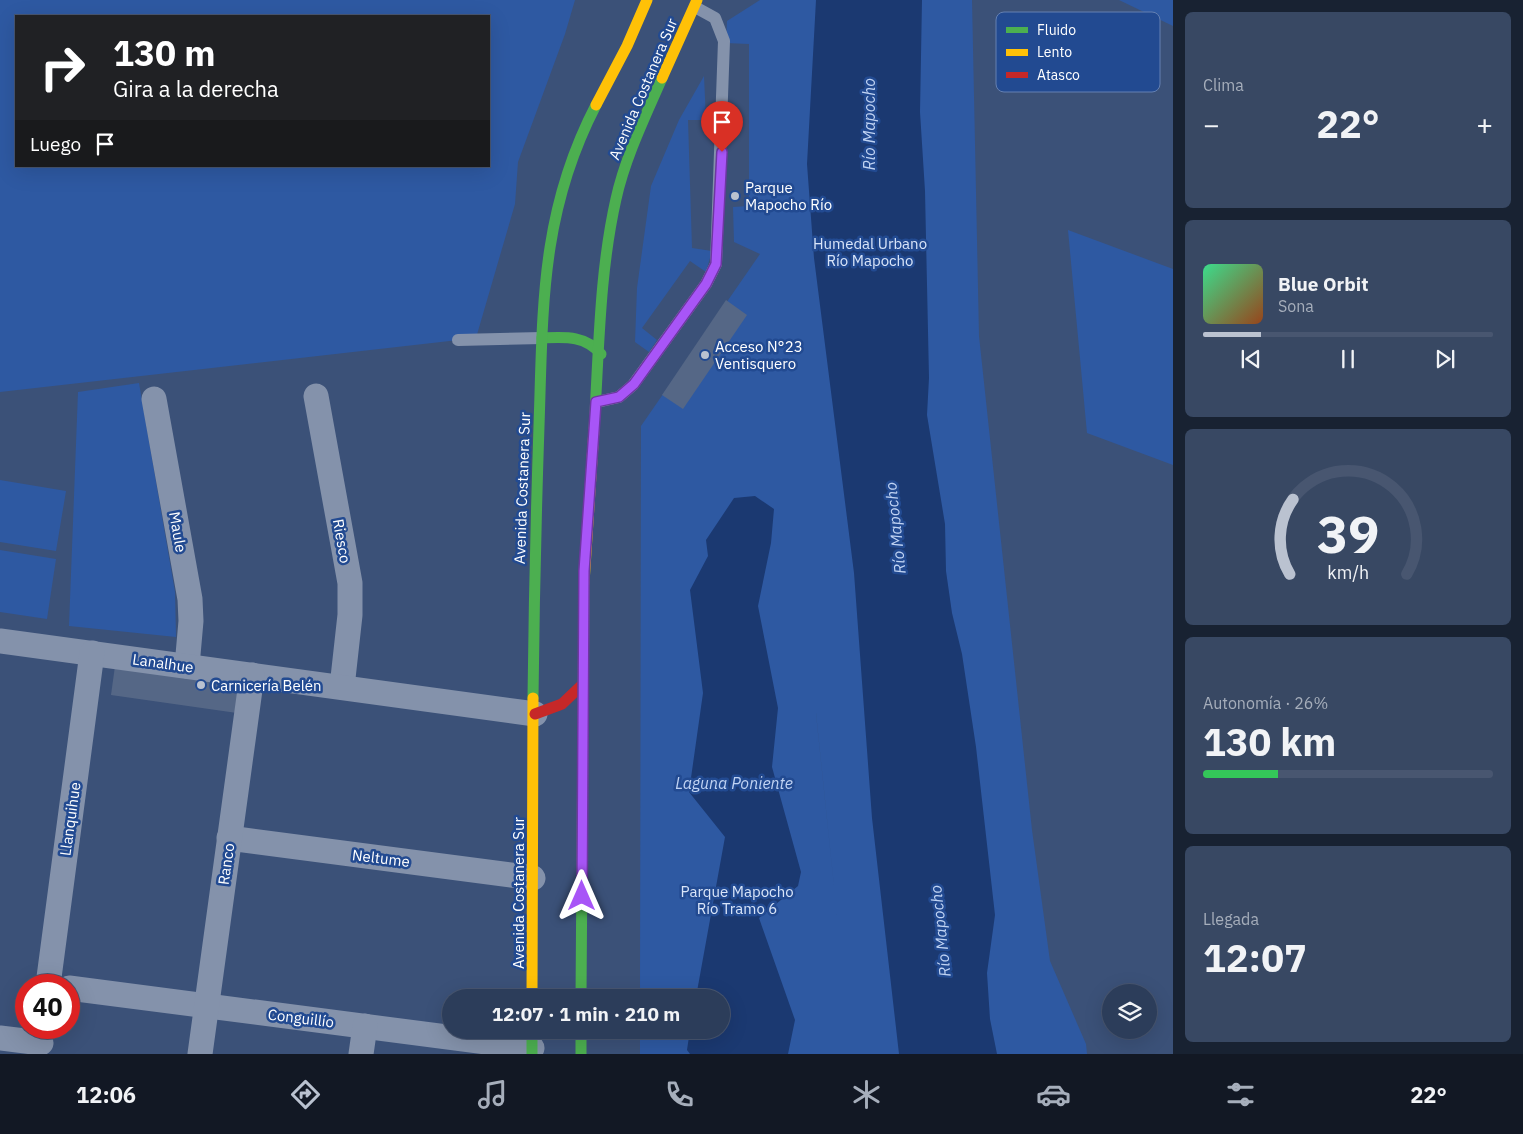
<!DOCTYPE html>
<html lang="es">
<meta charset="utf-8">
<style>
:root{--surface:#2c3d5a;--page:#384863;--text:#f1f3f6;--muted:#a6aebb;--line:#485670;--accent:#bac2d0}
body{margin:0;font-family:"IBM Plex Sans",sans-serif;background:var(--page);color:var(--text);height:100vh;display:flex;flex-direction:column;font-size:19px;white-space:nowrap}
*{box-sizing:border-box;margin:0}
p{font-size:16px;color:var(--muted)}
.icon{flex:none;width:28px;height:28px;fill:none;stroke:currentColor;stroke-width:2;stroke-linecap:round;stroke-linejoin:round}
.map{position:relative;flex:1;overflow:hidden}
.drawer{display:flex;flex-direction:column;gap:12px;padding:12px;background:#182232;width:350px}
.drawer>*{flex:none}
.top-card{position:absolute;left:15px;top:15px;width:475px;height:152px;border-radius:0px;box-shadow:0 5px 20px #0002,0 0 0 1px var(--line);background:#202124;color:#fff;overflow:hidden}
.buttons{position:absolute;left:1102px;top:984px;display:grid;gap:10px}
.buttons a{display:grid;place-items:center;width:55px;height:55px;border-radius:50%;background:var(--surface);box-shadow:0 5px 20px #0002,0 0 0 1px var(--line);font-size:25px}
.speed{position:absolute;left:15px;top:974px;display:flex;gap:10px;font-size:25px;font-weight:700;text-align:center}
.speed>*{display:grid;place-content:center;width:65px;height:65px;border-radius:50%;background:var(--surface);box-shadow:0 5px 20px #0002,0 0 0 1px var(--line);line-height:1}
.speed .limit{border:8px solid #d22;background:#fff;color:#111}
.pin{position:absolute;display:grid;place-items:center;width:42px;height:42px;color:#fff;margin:-51px -21px;border-radius:50% 50% 50% 0;rotate:-45deg;box-shadow:0 0 5px #0007}
.pin .icon{rotate:45deg}
.me{position:absolute;width:55px;margin:-28px;rotate:0deg;stroke-linejoin:round;filter:drop-shadow(0 0 4px #0008)}
.turn{display:flex;align-items:center;gap:18px;height:105px;padding:0 15px;font-size:22px}
.turn .icon{width:65px;height:65px;stroke-width:2.5}
.turn b{display:block;font-size:35px;line-height:42px}
.then{display:flex;align-items:center;height:48px;padding:0 15px;background:#0003;gap:10px;font-size:19px}
.big{font-size:38px;font-weight:700;line-height:1.1}
.drawer .card{flex:1;display:flex;flex-direction:column;justify-content:center;gap:8px;min-width:0;padding:0 18px;border-radius:8px;background:var(--page)}
.drawer .dial{align-items:center;gap:0}
.dial svg{height:130px;overflow:visible;fill:none;stroke:var(--line);stroke-width:7;stroke-linecap:round;text-anchor:middle}
.dial text{fill:var(--text);stroke:none}
.song{display:flex;align-items:center;gap:15px}
.cover{width:60px;height:60px;border-radius:8px;background:linear-gradient(135deg,hsl(150 70% 55%),hsl(20 70% 35%))}
.played{height:5px;border-radius:2px;background:linear-gradient(90deg,var(--accent) 20%,var(--line) 20%)}
.keys{display:flex;justify-content:space-around;direction:ltr}
.heat{display:flex;justify-content:space-between;align-items:center;font-size:28px;direction:ltr}
.charge{height:8px;border-radius:4px;background:linear-gradient(90deg,#34c759 26%,var(--line) 0)}
.trip{position:absolute;left:442px;top:989px;width:288px;height:50px;border-radius:25px;background:var(--surface);box-shadow:0 5px 20px #0002,0 0 0 1px var(--line);font-weight:700;line-height:50px;text-align:center}
.menu{display:flex;height:80px;justify-content:space-around;align-items:center;background:#121824;color:var(--muted)}
.menu .icon{width:35px;height:35px}
.menu .selected{color:var(--accent)}
.menu b{font-size:22px;color:var(--text)}
main{display:flex;flex:1;min-height:0}
.map>svg:first-child{display:block}
</style>
<main>
<div class="map">
<svg width="1173" height="1054" viewBox="0 0 1173 1054">
<rect width="100%" height="100%" fill="#3b5178"/>
<!-- green -->
<g fill="#2e59a2" fill-rule="evenodd">
<path d="M 0,0 L 575,0 L 565,34 L 518,162 L 515,204 L 476,338 L 0,392 ZM 16,16 L 489,16 L 489,166 L 16,166 Z"/>
<path d="M 760,0 L 972,0 L 979,336 L 1032,830 L 1050,961 L 1086,1044 L 1087,1054 L 640,1054 L 640,1030 L 721,1030 L 721,998 L 640,997 L 641,426 L 760,254 L 734,242 L 733,207 L 749,206 L 749,44 L 726,43 L 727,21 ZM 816,713 L 837,915 L 816,714 Z"/>
<polygon points="1119,0 1173,0 1173,26"/>
<polygon points="704,76 706,120 688,120 692,248 712,251 706,272 690,261 642,328 657,340 649,352 635,342 637,288 651,186 679,120"/>
<polygon points="1068,230 1173,269 1173,465 1087,433"/>
<polygon points="139,383 175,592 176,637 69,626 78,392"/>
<polygon points="0,480 66,491 56,551 0,542"/>
<polygon points="0,550 56,559 47,619 0,612"/>
</g>
<!-- water -->
<g fill="#1b3971">
<polygon points="816,0 922,0 920,112 925,191 929,378 927,415 945,524 946,571 952,613 962,654 976,747 995,915 987,973 990,1019 997,1054 899,1054 872,818 854,573 814,258 807,164"/>
<polygon points="755,496 774,509 771,543 758,606 778,708 772,767 801,872 798,886 759,918 795,1020 788,1054 690,1054 687,1050 690,1030 721,1030 721,998 696,997 725,837 689,792 703,693 690,590 708,556 706,540 734,498"/>
</g>
<!-- building -->
<g fill="#556786">
<polygon points="726,300 747,315 683,409 662,395"/>
<polygon points="115,666 241,684 237,713 111,695"/>
</g>
<g fill="none" stroke-linecap="round" stroke-linejoin="round">
<!-- lane -->
<g stroke="#8492ab" stroke-width="12">
<polyline points="458,340 542,338"/>
<polyline points="597,402 619,397 633,385 706,284 716,264 724,41 715,18 695,7"/>
</g>
<!-- street -->
<g stroke="#8492ab" stroke-width="25">
<polyline points="316,396 350,583 350,615 342,687"/>
<polyline points="154,399 190,599 191,621 187,666"/>
<polyline points="0,641 535,714"/>
<polyline points="229,838 533,878"/>
<polyline points="48,985 92,653"/>
<polyline points="69,988 532,1048"/>
<polyline points="0,1038 41,1043"/>
<polyline points="200,1054 252,675"/>
<polyline points="361,1054 365,1026"/>
</g>
<!-- fast -->
<g stroke="#4caf50" stroke-width="11">
<path d="M 542,338 C 565,337 585,335 601,354"/>
<path d="M 594,429 C 599,353 599,274 616,199 C 625,158 645,117 662,78"/>
<path d="M 533,698 C 534,607 536,516 539,426 C 543,308 540,213 596,105"/>
<polyline points="581,998 584,583"/>
<polyline points="532,1030 532,1054"/>
<polyline points="581,1030 581,1054"/>
</g>
<!-- slow -->
<g stroke="#ffc107" stroke-width="11">
<polyline points="662,78 697,0"/>
<polyline points="596,105 627,46 647,0"/>
<polyline points="584,583 594,429"/>
<polyline points="532,998 533,698"/>
</g>
<!-- jam -->
<polyline stroke="#c62828" stroke-width="11" points="535,714 562,704 583,684"/>
</g>
<g fill="none" stroke-linecap="round" stroke-linejoin="round">
<defs>
<polyline id="route" points="582,896 584,571 596,402 619,397 634,384 706,284 716,264 722,152"/>
</defs>
<!-- route casing -->
<use href="#route" stroke="#6d37a1" stroke-width="12"/>
<!-- route -->
<use href="#route" stroke="#a855f7" stroke-width="9"/>
</g>
<!-- markers -->
<g fill="#bac2d0" stroke="#224a91" stroke-width="2">
<circle cx="735" cy="196" r="5"/>
<circle cx="705" cy="355" r="5"/>
<circle cx="201" cy="685" r="5"/>
</g>
<g text-anchor="middle" dominant-baseline="central" stroke-width="5" stroke-linejoin="round" paint-order="stroke">
<!-- street labels -->
<g font-size="15" fill="#fff" stroke="#224a91">
<text transform="translate(643 89) rotate(-67)">Avenida Costanera Sur</text>
<text transform="translate(522 488) rotate(-88)">Avenida Costanera Sur</text>
<text transform="translate(178 532) rotate(80)">Maule</text>
<text transform="translate(342 541) rotate(80)">Riesco</text>
<text transform="translate(163 663) rotate(8)">Lanalhue</text>
<text transform="translate(70 819) rotate(-82)">Llanquihue</text>
<text transform="translate(381 858) rotate(7)">Neltume</text>
<text transform="translate(226 864) rotate(-82)">Ranco</text>
<text transform="translate(518 893) rotate(-90)">Avenida Costanera Sur</text>
<text transform="translate(301 1018) rotate(7)">Conguillío</text>
</g>
<!-- poi labels -->
<g font-size="15" fill="#fff" stroke="#224a91" text-anchor="start">
<text x="745" y="187">Parque<tspan x="745" dy="17">Mapocho Río</tspan></text>
<text x="715" y="346">Acceso N°23<tspan x="715" dy="17">Ventisquero</tspan></text>
<text x="211" y="685">Carnicería Belén</text>
</g>
<!-- park labels -->
<g font-size="15" fill="#d9e5f9" stroke="#224a91">
<text x="870" y="243">Humedal Urbano<tspan x="870" dy="17">Río Mapocho</tspan></text>
<text x="737" y="891">Parque Mapocho<tspan x="737" dy="17">Río Tramo 6</tspan></text>
</g>
<!-- water labels -->
<g font-size="16" font-style="italic" fill="#c0d3f3" stroke="#224a91">
<text transform="translate(869 124) rotate(-90)">Río Mapocho</text>
<text transform="translate(895 528) rotate(-96)">Río Mapocho</text>
<text x="734" y="783">Laguna Poniente</text>
<text transform="translate(940 931) rotate(-96)">Río Mapocho</text>
</g>
</g>
<!-- legend -->
<rect x="996" y="12" width="164" height="80" rx="8" fill="#224a91" stroke="#6480b2" stroke-width="1"/>
<rect x="1006" y="27" width="22" height="6" fill="#4caf50"/>
<rect x="1006" y="49" width="22" height="7" fill="#ffc107"/>
<rect x="1006" y="72" width="22" height="6" fill="#c62828"/>
<g font-size="14" fill="#fff">
<text x="1037" y="35">Fluido</text>
<text x="1037" y="57">Lento</text>
<text x="1037" y="80">Atasco</text>
</g>
</svg>
<div class="buttons">
<a><svg class="icon" aria-label="layers" viewBox="0 0 24 24"><path d="M12 4l9 5-9 5-9-5zM3 14l9 5 9-5"/></svg></a>
</div>
<div class="speed"><div class="limit">40</div></div>
<div class="pin" style="left:722px;top:152px;background:#d93025"><svg class="icon" aria-label="arrive" viewBox="0 0 24 24"><path d="M6 21V4h12l-3 4 3 4H6"/></svg></div>
<svg class="me" style="left:582px;top:896px" viewBox="-20 -20 40 40"><path d="M0-17L14 15 0 8-14 15z" fill="#a855f7" stroke="#fff" stroke-width="4"/></svg>
<div class="trip">12:07 · 1 min · 210 m</div>
<div class="top-card">
<div class="turn"><svg class="icon" aria-label="right" viewBox="0 0 24 24"><path d="M7 20v-9h11M14 6l5 5-5 5"/></svg><div><b>130 m</b>Gira a la derecha</div></div>
<div class="then">Luego<svg class="icon" aria-label="arrive" viewBox="0 0 24 24"><path d="M6 21V4h12l-3 4 3 4H6"/></svg></div>
</div>
</div>
<section class="drawer">
<div class="card"><p>Clima</p>
<div class="heat"><a>−</a><b class="big">22°</b><a>+</a></div>
</div>
<div class="card">
<div class="song"><i class="cover"></i><div><b>Blue Orbit</b><p>Sona</p></div></div>
<div class="played"></div>
<div class="keys"><svg class="icon" aria-label="previous" viewBox="0 0 24 24"><path d="M18 5L8 12l10 7zM5 5v14"/></svg><svg class="icon" aria-label="pause" viewBox="0 0 24 24"><path d="M8 5v14M16 5v14"/></svg><svg class="icon" aria-label="next" viewBox="0 0 24 24"><path d="M6 5l10 7-10 7zM19 5v14"/></svg></div>
</div>
<div class="card dial"><svg viewBox="0 0 100 80">
<path d="M14 69A42 42 0 1 1 86 69"/>
<path d="M14 69A42 42 0 0 1 16 23" stroke="#bac2d0"/>
<text x="50" y="56" font-size="32" font-weight="700">39</text>
<text x="50" y="72" font-size="11">km/h</text>
</svg></div>
<div class="card"><p>Autonomía · 26%</p><b class="big">130 km</b><div class="charge"></div></div>
<div class="card"><p>Llegada</p><b class="big">12:07</b></div>
</section>
</main>
<nav class="menu">
<b>12:06</b>
<svg class="icon selected" aria-label="directions" viewBox="0 0 24 24"><path d="M12 3l9 9-9 9-9-9zM9 14v-3h6M13 9l2 2-2 2"/></svg>
<svg class="icon" aria-label="music" viewBox="0 0 24 24"><path d="M9 18V5l10-2v13"/><circle cx="6" cy="18" r="3"/><circle cx="16" cy="16" r="3"/></svg>
<svg class="icon" aria-label="phone" viewBox="0 0 24 24"><path d="M5 4h4l2 5-3 2q2 4 5 5l2-3 5 2v4C11 20 4 13 5 4z"/></svg>
<svg class="icon" aria-label="climate" viewBox="0 0 24 24"><path d="M12 3v18M4 7l16 10M4 17L20 7"/></svg>
<svg class="icon" aria-label="car" viewBox="0 0 24 24"><path d="M5 17H2v-5l4-1 3-4h7l3 4 3 1v5h-3M9 17h6M6 11h13"/><circle cx="7" cy="17" r="2"/><circle cx="17" cy="17" r="2"/></svg>
<svg class="icon" aria-label="filters" viewBox="0 0 24 24"><path d="M4 7h16M4 17h16"/><circle cx="9" cy="7" r="2"/><circle cx="15" cy="17" r="2"/></svg>
<b>22°</b>
</nav>
